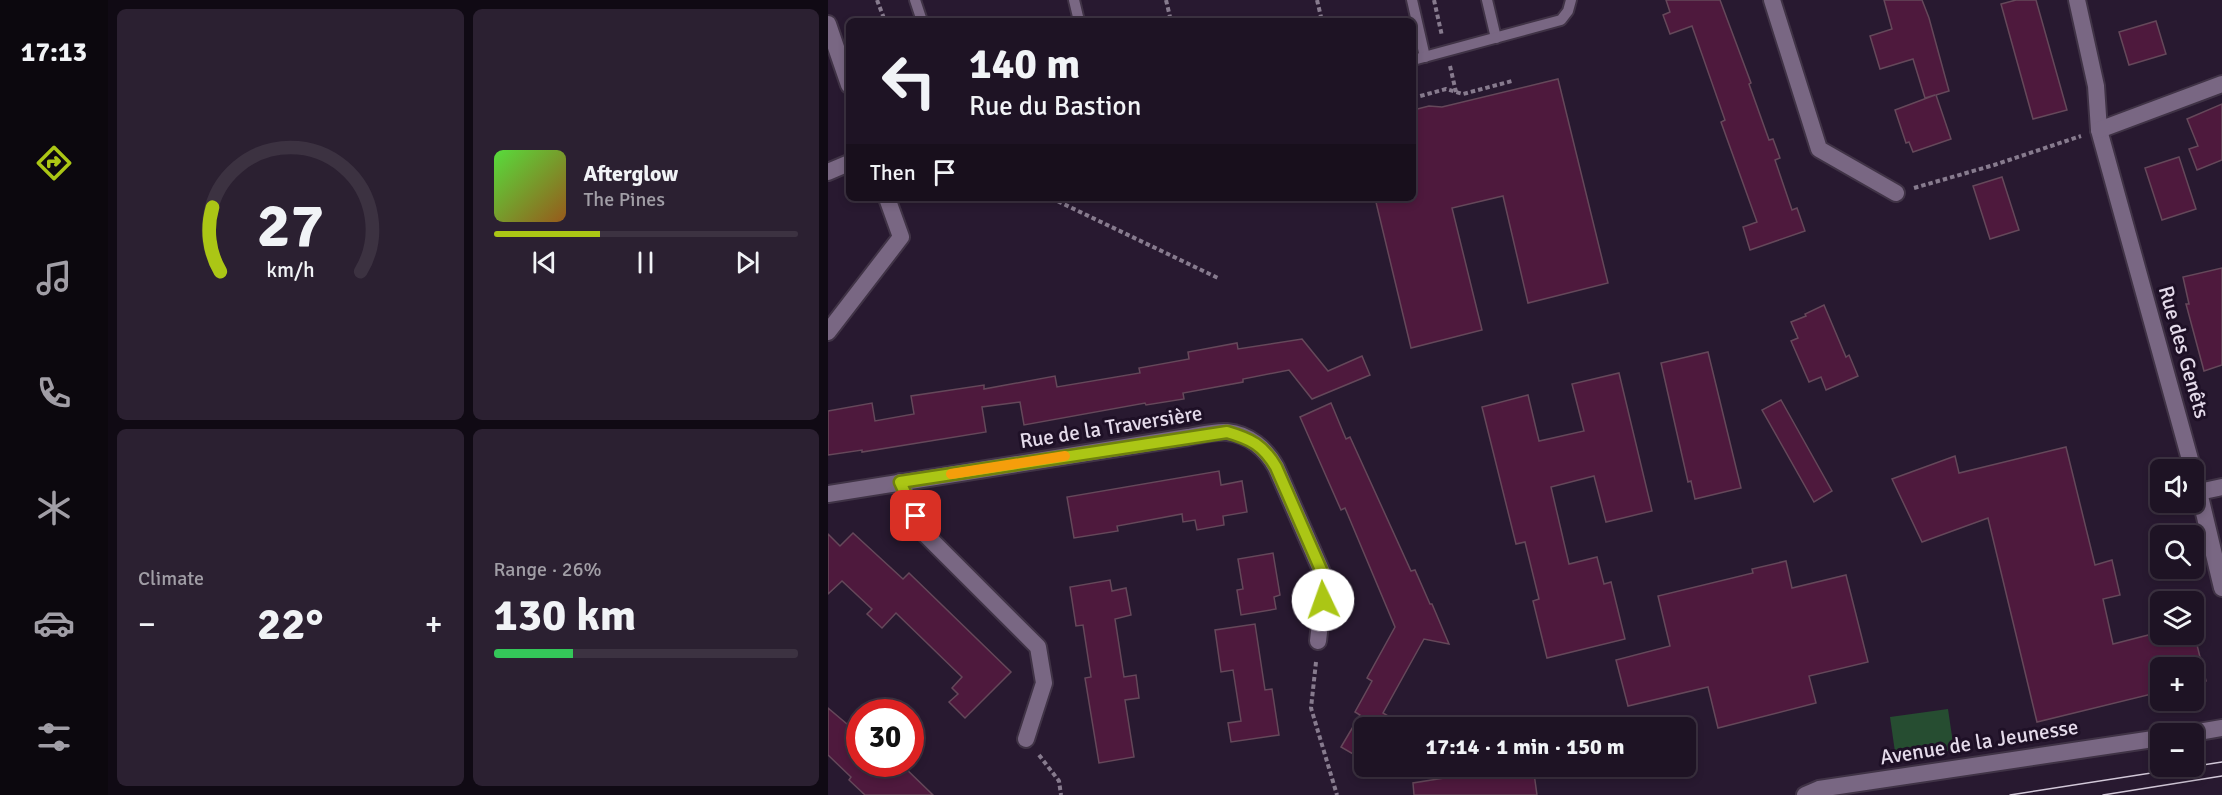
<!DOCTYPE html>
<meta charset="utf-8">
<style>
:root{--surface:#1e1324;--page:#2b2031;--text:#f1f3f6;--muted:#a19ea6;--line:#3c3241;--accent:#abc615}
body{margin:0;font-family:Signika,sans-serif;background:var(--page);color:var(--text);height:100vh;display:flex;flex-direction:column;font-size:22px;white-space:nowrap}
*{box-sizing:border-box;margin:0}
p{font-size:20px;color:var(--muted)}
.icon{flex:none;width:33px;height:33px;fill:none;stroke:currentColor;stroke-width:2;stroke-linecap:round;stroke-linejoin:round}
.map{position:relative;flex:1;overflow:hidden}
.sheet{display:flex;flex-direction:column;gap:9px;padding:9px;background:#100a14;width:720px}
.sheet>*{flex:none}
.hud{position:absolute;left:18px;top:18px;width:570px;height:183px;border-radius:9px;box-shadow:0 3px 9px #0003,0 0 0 2px var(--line);background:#1e1324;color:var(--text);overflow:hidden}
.tools{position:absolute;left:1322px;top:459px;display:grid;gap:12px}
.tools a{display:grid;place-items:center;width:54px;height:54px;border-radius:9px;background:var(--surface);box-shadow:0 3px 9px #0003,0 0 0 2px var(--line);font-size:30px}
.speed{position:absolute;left:18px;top:699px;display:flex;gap:12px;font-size:30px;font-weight:700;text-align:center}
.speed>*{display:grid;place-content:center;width:78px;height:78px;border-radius:50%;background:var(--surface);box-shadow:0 3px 9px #0003,0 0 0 2px var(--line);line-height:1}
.speed .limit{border:9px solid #d22;background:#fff;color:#111}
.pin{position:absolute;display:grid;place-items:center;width:51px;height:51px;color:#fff;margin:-26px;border-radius:12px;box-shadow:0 3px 9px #0006}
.me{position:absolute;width:66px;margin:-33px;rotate:357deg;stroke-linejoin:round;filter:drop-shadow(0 0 4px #0008)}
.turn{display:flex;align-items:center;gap:21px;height:126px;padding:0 24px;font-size:27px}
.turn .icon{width:78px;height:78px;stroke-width:2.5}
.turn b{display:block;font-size:42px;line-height:51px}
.then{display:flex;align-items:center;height:57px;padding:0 24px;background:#0003;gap:12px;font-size:22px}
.big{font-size:45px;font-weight:800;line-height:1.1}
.sheet .tile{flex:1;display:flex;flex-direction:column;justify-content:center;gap:9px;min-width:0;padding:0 21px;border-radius:9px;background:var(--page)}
.sheet .dial{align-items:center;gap:0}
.dial svg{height:156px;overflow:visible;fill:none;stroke:var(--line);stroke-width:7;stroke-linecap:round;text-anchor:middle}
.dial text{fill:var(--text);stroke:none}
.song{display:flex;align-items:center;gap:18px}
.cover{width:72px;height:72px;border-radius:9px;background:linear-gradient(135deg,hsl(110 70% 55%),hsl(30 70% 35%))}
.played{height:6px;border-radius:3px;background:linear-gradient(90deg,var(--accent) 35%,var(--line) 35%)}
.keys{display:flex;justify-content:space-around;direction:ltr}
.heat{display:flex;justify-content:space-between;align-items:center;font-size:33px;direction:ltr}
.charge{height:9px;border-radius:4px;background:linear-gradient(90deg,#34c759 26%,var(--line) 0)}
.sheet .tiles{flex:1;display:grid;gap:9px;grid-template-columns:repeat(2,1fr)}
.trip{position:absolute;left:526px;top:717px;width:342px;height:60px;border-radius:9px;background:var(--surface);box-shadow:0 3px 9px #0003,0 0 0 2px var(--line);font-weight:800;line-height:60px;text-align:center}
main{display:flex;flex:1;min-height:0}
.tab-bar{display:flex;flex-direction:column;width:108px;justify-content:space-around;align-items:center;background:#0c080e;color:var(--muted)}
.tab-bar .icon{width:42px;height:42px}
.tab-bar .active{color:var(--accent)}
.tab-bar b{font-size:27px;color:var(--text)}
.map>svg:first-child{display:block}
</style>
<main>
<nav class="tab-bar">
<b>17:13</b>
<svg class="icon active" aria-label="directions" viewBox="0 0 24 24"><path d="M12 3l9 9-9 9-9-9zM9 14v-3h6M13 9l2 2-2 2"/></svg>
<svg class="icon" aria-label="music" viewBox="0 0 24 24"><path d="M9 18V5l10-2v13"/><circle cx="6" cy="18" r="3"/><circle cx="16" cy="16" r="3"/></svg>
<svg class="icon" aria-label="phone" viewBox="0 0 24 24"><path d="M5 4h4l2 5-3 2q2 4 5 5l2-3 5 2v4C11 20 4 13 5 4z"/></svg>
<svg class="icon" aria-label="climate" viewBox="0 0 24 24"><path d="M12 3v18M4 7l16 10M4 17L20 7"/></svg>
<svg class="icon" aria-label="car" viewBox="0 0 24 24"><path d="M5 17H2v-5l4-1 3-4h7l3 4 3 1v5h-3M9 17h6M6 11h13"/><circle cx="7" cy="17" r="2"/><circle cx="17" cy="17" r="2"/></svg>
<svg class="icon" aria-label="filters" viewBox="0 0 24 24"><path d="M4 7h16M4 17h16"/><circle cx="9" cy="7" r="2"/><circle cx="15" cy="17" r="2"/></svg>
</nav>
<section class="sheet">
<div class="tiles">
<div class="tile dial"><svg viewBox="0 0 100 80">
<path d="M14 69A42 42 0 1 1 86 69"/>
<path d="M14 69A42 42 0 0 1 10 36" stroke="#abc615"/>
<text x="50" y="56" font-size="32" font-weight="700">27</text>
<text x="50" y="72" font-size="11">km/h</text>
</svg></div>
<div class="tile">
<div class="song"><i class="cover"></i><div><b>Afterglow</b><p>The Pines</p></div></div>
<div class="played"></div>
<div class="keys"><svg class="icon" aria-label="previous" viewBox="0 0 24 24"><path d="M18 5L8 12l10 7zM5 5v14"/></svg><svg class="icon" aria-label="pause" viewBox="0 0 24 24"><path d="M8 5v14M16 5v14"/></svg><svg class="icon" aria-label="next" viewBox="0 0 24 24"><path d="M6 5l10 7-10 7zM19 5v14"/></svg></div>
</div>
<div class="tile"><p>Climate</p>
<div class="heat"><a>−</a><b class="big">22°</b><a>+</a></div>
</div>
<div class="tile"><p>Range · 26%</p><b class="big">130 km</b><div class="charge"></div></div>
</div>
</section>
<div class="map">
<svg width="1394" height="795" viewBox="0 0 1394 795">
<rect width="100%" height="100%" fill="#281930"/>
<!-- green -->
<polygon fill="#264d31" points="1120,709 1126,750 1068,759 1062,717"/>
<!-- building -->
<g fill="#4e193d" stroke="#65485a" stroke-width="1.5">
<polygon points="838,0 892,0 923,83 921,84 941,140 945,139 952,158 947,160 964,210 969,208 977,231 922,250 915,227 929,222 893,122 897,120 864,26 842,34 835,15 842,12"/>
<polygon points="1056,0 1094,0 1101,18 1121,91 1108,95 1123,139 1085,152 1081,142 1078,143 1067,110 1107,95 1097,98 1085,59 1052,69 1042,36 1064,29"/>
<polygon points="1188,0 1208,0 1239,110 1205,119 1173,4"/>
<polygon points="1328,21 1338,54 1301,65 1291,32"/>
<polygon points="730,79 780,283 700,303 675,196 624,208 654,330 583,348 547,198 585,198 585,110 601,106 614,107"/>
<polygon points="1394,104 1394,160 1369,170 1361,149 1370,146 1359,119"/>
<polygon points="1351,157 1368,209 1334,220 1317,168"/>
<polygon points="1174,177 1191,230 1162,239 1145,186"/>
<polygon points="1394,268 1394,365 1376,371 1358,304 1361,304 1355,277"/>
<polygon points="996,305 1018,357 1021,355 1030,376 998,390 993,377 981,382 963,341 970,338 963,322 978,316 977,314"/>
<polygon points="474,339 500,371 534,356 542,375 484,399 461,370 415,379 415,382 355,393 356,399 318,405 317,403 196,425 192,402 154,407 158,432 34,452 34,450 0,455 0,411 44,403 47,421 86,414 83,396 156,385 156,389 227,376 229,387 312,373 311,368 361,359 360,352 409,343 410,349"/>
<polygon points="880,352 913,488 867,499 863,481 860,482 833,363"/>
<polygon points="791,373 824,511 778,522 766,476 723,487 741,564 769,557 776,584 783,582 797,639 719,658 705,601 711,599 697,542 688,544 654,407 700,395 711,441 756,431 744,384"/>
<polygon points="953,400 1004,491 986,502 934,410"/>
<polygon points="503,403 518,439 522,437 583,571 587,570 602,604 604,604 621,644 596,639 555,713 580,728 537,728 537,761 513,747 532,715 527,712 544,681 539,678 567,627 517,508 513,510 472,417"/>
<polygon points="1238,447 1267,565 1284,560 1292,595 1275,599 1285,644 1332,632 1332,634 1365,634 1365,629 1378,681 1365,684 1365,668 1332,668 1332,692 1209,722 1160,518 1094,542 1064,479 1127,456 1131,473"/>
<polygon points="391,471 393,485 414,481 419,512 395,516 396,525 369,530 367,520 355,522 354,514 289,526 290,531 246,538 239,497"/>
<polygon points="25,533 75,579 81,573 183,672 137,718 121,702 130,694 124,688 134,677 68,613 54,628 39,614 44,609 14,581 0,594 0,534 12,546"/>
<polygon points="445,553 452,595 446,597 448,609 413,615 409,590 415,589 410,559"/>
<polygon points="958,561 964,588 1018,575 1040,662 981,676 988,703 890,728 880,687 800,706 788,660 842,646 830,596 925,573 924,569"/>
<polygon points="282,580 284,591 298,588 303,615 287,619 296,677 308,675 311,698 297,700 306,757 271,763 257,678 263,677 255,625 248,626 242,587"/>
<polygon points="427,624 437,690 444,689 451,735 403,742 400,723 413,721 405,670 393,672 387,630"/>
<polygon points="0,708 19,724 32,710 32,764 73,764 105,795 37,795 21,780 23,777 0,755"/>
<polygon points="660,766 705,766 709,795 586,795 585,783 661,771"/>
</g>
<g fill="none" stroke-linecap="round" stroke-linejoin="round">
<defs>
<g id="service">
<polyline points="87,0 94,21"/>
<polyline points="246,0 251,21"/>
<polyline points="584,0 597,57"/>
<polyline points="659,0 668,38"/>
<polyline points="585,60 733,20 740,11 743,0"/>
</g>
<g id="minor">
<polyline points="944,0 991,149 1068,193"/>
<polyline points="1249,0 1268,86 1271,130 1371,492 1394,588"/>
<polyline points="0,24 21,85"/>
<polyline points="1271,130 1394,84"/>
<polyline points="0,172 21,163"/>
<polyline points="0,332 73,237 59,198"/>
<polyline points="72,482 96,533 210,647 216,683 198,739"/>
<polyline points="1371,492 1394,487"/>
<path d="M 0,494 L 360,437 C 372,435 387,431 399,432 C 421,434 438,449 448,467 L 497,579 L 490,641"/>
<polyline points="1359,734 1394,728"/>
<polyline points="977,795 991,789 1332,738"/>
</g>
</defs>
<!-- service casing -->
<use href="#service" stroke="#403346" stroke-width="14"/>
<!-- minor casing -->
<use href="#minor" stroke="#403346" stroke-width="20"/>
<!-- path -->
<g stroke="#877b8e" stroke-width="4" stroke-dasharray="4.5 3" stroke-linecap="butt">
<polyline points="49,0 57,21"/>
<polyline points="338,0 343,21"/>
<polyline points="489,0 494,21"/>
<polyline points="606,0 614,36"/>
<polyline points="622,66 628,92"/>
<polyline points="585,98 618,89 635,94 684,81"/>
<polyline points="1086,188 1166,165 1253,136"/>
<polyline points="223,198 392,279"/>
<polyline points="488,662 483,708 509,795"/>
<polyline points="211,755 231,781 233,795"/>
</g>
<!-- service -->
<use href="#service" stroke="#796783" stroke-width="10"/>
<!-- minor -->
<use href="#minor" stroke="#796783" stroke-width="16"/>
<!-- tram -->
<g stroke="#d2c8d8" stroke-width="1.5">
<polyline points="1182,795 1394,762"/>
<polyline points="1275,795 1394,776"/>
</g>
</g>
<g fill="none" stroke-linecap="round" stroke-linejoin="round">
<defs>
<path id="route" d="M 88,516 L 72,482 L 399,432 C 423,439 435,445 448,467 L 497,579 L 495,600"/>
</defs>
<!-- route casing -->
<use href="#route" stroke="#6f810e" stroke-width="15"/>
<!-- route -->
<use href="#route" stroke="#abc615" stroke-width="10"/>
<!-- slow -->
<polyline stroke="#f59e0b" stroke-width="10" points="123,474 237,456"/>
</g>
<g text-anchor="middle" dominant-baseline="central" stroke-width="6" stroke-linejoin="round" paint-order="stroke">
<!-- street labels -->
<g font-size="21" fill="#e5dbeb" stroke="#1e1026">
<text transform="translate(1356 352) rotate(74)">Rue des Genêts</text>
<text transform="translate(283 427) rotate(-9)">Rue de la Traversière</text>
<text transform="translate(1151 742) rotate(-9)">Avenue de la Jeunesse</text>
</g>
</g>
</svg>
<div class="tools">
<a><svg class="icon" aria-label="sound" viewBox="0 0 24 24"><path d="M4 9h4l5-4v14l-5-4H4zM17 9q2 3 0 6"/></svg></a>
<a><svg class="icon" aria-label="search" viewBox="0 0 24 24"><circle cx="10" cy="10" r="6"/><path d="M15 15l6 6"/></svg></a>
<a><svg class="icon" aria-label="layers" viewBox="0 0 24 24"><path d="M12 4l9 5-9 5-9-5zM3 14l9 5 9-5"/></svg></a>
<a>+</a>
<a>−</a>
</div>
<div class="speed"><div class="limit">30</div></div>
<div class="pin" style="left:88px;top:516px;background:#d93025"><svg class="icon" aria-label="arrive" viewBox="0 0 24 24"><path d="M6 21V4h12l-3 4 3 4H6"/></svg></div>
<svg class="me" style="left:495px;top:600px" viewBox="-20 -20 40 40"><circle r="19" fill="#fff"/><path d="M0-13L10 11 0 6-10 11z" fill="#abc615"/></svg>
<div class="trip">17:14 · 1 min · 150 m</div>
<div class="hud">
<div class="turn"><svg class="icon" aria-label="left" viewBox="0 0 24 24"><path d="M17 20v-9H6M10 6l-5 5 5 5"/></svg><div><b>140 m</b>Rue du Bastion</div></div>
<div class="then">Then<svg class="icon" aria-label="arrive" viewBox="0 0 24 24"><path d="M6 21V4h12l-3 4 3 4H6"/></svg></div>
</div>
</div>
</main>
